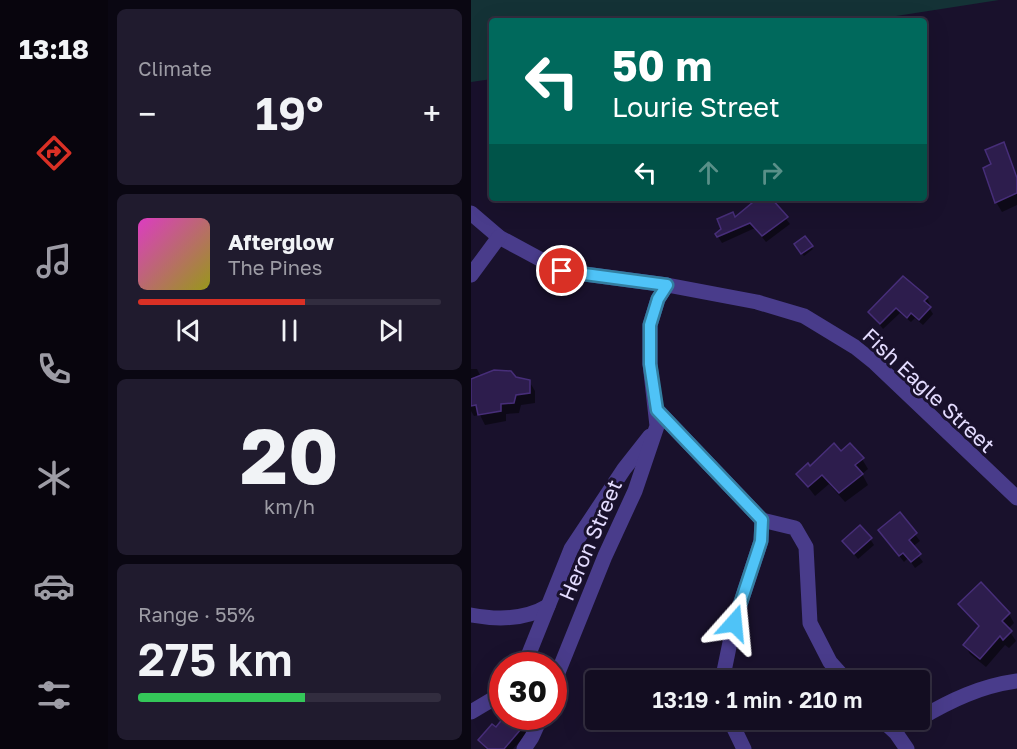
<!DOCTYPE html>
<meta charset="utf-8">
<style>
:root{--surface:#130d21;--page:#201b2e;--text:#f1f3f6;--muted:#9d9ca5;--line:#322d3f;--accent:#d93025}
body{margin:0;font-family:"Golos Text",sans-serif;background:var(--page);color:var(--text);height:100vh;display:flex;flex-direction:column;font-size:22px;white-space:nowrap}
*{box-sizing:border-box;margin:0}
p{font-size:20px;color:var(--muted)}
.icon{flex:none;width:33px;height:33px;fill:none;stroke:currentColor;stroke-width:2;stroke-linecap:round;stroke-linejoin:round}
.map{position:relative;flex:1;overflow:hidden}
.panel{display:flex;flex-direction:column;gap:9px;padding:9px;background:#0a0712;width:363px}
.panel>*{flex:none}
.banner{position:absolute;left:18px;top:18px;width:438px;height:183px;border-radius:6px;box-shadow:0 6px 24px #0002,0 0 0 2px var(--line);background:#00695c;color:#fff;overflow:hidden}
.speed{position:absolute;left:18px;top:652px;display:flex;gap:12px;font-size:30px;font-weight:700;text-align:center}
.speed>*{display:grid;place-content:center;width:78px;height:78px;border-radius:50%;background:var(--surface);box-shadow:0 6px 24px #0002,0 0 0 2px var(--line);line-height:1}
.speed .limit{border:9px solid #d22;background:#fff;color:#111}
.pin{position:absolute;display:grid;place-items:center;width:51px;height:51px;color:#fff;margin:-26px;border:3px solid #fff;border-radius:50%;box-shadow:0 2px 6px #0007}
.me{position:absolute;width:66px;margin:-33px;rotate:18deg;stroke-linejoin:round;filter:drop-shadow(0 0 4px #0008)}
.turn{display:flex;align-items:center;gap:21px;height:126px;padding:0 24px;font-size:27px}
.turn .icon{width:78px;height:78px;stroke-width:2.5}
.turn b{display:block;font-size:42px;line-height:51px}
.lanes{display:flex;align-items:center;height:57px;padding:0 24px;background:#0003;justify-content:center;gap:30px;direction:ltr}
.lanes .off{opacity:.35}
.big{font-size:45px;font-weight:600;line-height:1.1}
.panel .tile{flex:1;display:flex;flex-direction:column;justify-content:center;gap:9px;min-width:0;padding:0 21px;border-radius:9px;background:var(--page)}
.panel .dial{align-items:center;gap:0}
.dial b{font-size:78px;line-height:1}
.song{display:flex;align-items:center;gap:18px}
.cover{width:72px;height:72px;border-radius:9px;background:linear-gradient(135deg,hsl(310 70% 55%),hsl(60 70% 35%))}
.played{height:6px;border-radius:3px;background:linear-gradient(90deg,var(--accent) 55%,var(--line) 55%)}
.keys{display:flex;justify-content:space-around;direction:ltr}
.heat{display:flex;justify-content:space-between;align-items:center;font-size:33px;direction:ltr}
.charge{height:9px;border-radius:4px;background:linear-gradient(90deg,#34c759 55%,var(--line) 0)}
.trip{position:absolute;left:114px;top:670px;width:345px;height:60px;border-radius:6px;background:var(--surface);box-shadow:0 6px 24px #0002,0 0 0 2px var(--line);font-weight:600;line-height:60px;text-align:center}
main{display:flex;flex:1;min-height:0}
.dock{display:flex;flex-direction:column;width:108px;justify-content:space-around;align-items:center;background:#08050d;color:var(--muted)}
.dock .icon{width:42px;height:42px}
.dock .selected{color:var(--accent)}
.dock b{font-size:27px;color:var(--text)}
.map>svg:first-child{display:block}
</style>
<main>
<nav class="dock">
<b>13:18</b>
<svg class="icon selected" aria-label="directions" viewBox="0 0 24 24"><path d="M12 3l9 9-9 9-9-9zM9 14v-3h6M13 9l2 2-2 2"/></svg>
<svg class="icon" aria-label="music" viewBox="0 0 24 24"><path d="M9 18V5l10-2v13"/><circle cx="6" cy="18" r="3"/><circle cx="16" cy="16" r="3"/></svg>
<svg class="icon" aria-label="phone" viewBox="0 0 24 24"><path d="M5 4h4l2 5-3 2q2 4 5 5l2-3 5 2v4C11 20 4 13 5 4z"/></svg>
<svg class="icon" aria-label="climate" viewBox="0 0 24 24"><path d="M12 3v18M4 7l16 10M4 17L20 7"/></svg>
<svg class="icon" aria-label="car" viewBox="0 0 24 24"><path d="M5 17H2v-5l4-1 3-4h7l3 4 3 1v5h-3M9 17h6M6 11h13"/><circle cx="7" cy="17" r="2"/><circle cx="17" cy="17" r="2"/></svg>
<svg class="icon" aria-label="filters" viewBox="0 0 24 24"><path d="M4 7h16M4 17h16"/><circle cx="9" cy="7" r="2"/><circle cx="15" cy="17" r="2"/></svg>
</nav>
<section class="panel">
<div class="tile"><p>Climate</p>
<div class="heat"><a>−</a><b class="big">19°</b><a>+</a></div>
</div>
<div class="tile">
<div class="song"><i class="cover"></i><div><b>Afterglow</b><p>The Pines</p></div></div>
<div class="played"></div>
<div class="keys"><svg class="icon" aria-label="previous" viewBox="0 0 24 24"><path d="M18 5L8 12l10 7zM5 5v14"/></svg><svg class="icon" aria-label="pause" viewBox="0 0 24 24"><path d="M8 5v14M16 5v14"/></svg><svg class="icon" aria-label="next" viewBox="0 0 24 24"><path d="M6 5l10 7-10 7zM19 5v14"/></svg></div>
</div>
<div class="tile dial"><b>20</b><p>km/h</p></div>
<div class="tile"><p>Range · 55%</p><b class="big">275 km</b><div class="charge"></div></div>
</section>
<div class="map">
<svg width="546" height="749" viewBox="0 0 546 749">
<rect width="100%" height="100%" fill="#19112c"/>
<!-- green -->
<polygon fill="#143236" points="0,0 528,0 393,21 21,21 21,79 0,82"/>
<!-- shadow -->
<g fill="#0007">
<polygon points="532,143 546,175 546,205 531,212 525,202 522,165"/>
<polygon points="290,198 298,198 319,224 295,242 284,228 251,243 246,235"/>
<polygon points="334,238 342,249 333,256 325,244"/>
<polygon points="456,298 459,304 457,306 462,314 452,325 444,318 440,322 429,313 412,329 399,312"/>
<polygon points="0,369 6,369 10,377 58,381 64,391 64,403 50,405 48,413 35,414 35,421 14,425 9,415 3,416 0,411"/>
<polygon points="370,453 391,459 397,469 391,474 397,485 374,502 358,484 344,496 327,474"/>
<polygon points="429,515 449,541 441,547 452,562 444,568 437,558 433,562 409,531"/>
<polygon points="399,539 403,545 387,559 373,541"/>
<polygon points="489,604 538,614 543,623 537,629 545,641 538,648 534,645 515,667 499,654 494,645 508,628"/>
<polygon points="35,717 48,717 59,730 42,749 15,749 8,740 25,729"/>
</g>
<!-- building -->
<g fill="#2d1d4d" stroke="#472e79" stroke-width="1.5">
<polygon points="533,142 546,178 546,193 524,203 512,168 520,164 514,150"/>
<polygon points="287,198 300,198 317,217 291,236 279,223 246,237 244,234 250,229 246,219 262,212 264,217"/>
<polygon points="334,236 342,246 330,254 323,244"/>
<polygon points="432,276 457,297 453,301 460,307 448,320 440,313 436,318 425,308 409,324 397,312"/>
<polygon points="23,370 40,371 45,377 59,380 59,393 45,395 43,403 30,404 30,411 7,415 5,405 0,406 0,379"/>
<polygon points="363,443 370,451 379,443 393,458 384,465 392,474 368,493 351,475 337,487 325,474 337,463 339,466"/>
<polygon points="429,512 446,533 438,540 450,554 440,562 432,553 428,556 407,530"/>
<polygon points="389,525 401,538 383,554 371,541"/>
<polygon points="510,582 539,613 531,621 541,631 532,640 529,636 509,659 492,645 508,626 487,604"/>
<polygon points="33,717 50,717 56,722 33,749 17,749 7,740 21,724 25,727"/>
</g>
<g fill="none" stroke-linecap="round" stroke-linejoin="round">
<!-- minor -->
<g stroke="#493c8b" stroke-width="15">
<polyline points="0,213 28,237 91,271 196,285 286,302 333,316 384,347 404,363 546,498"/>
<polyline points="0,275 28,237"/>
<polyline points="186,410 291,520 290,541 263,623 251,681"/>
<polyline points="291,520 324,528 335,547 339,623 359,662 376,681"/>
<path d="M 0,615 C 27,620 54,620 77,606"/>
<polyline points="53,666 100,549 153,469 179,436"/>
<polyline points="82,685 134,556 164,491 186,426 179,364 179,325 187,299 196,285"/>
<polyline points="0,712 32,693"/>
<path d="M 448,719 C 480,700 510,686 546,681"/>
<polyline points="259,720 273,749"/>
<polyline points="411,720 425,733 436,749"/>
<polyline points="53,749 61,737 70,717"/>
</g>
</g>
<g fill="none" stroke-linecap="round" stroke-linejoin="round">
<defs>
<polyline id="route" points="91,271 196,285 187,299 179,325 179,364 186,410 291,520 290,541 263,623"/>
</defs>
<!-- route casing -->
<use href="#route" stroke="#337fa1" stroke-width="15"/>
<!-- route -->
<use href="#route" stroke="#4fc3f7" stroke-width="10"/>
</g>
<g text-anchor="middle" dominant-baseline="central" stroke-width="6" stroke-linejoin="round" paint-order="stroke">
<!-- street labels -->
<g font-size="21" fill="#e4dcff" stroke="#19112c">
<text transform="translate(458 390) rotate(43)">Fish Eagle Street</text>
<text transform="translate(119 540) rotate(-67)">Heron Street</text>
</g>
</g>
</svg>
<div class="speed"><div class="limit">30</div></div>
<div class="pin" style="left:91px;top:271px;background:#d93025"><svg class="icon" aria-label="arrive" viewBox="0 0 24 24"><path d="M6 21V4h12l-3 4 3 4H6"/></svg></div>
<svg class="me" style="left:263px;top:623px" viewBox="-20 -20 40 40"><path d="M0-17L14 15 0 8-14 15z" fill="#4fc3f7" stroke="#fff" stroke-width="4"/></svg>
<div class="trip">13:19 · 1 min · 210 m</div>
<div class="banner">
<div class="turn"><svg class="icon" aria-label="left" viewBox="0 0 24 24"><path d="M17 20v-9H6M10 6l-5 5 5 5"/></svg><div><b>50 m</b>Lourie Street</div></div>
<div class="lanes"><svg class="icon" aria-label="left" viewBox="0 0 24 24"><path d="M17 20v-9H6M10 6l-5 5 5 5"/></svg><svg class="icon off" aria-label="ahead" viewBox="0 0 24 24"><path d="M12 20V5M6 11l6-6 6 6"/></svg><svg class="icon off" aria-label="right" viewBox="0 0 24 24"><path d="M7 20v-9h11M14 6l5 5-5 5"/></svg></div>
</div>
</div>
</main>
